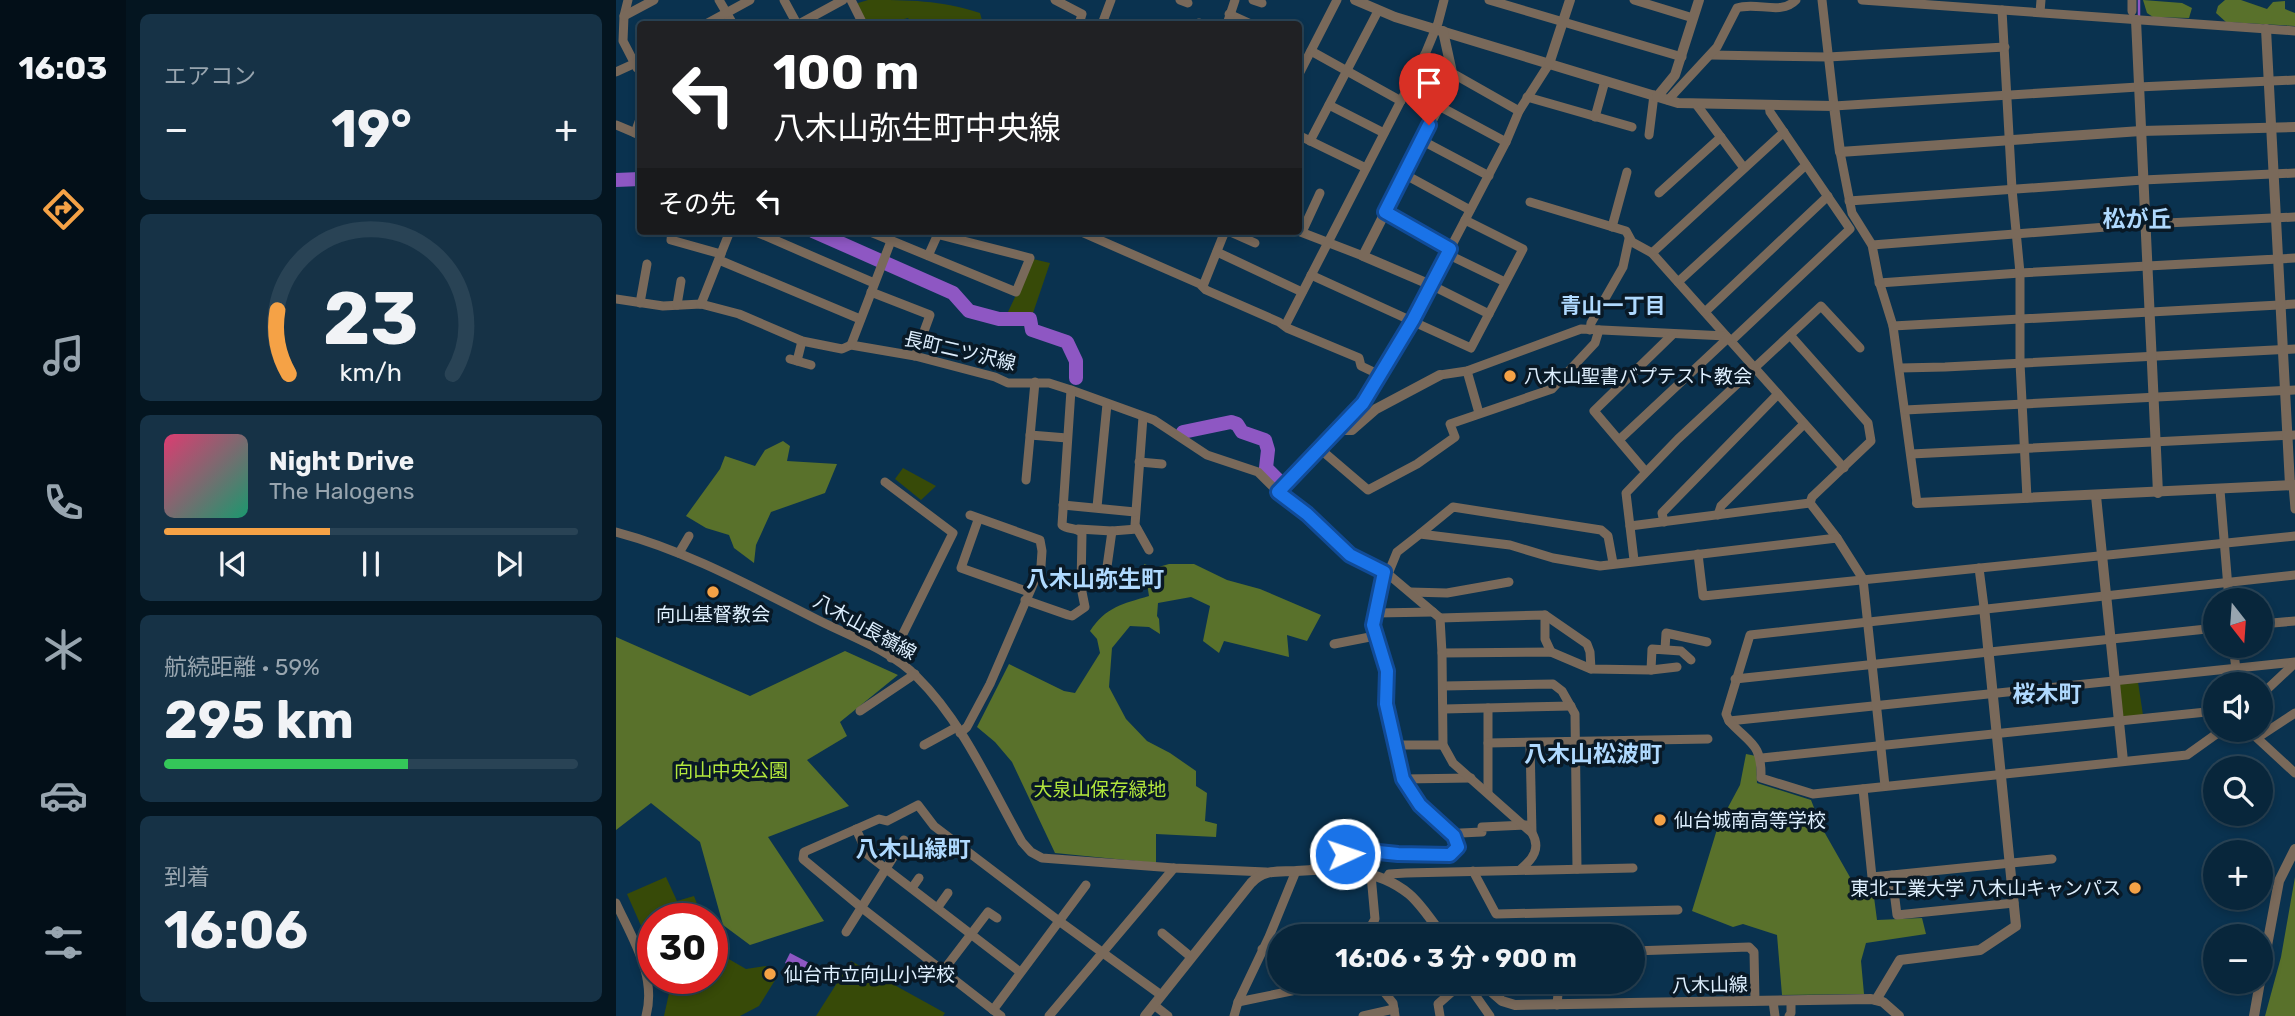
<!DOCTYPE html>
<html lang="ja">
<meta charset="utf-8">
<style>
:root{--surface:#08263b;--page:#163246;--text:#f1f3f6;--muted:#98a5af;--line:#294355;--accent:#f5a246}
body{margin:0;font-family:Rubik,"Noto Sans JP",sans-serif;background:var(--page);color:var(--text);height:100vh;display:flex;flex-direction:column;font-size:26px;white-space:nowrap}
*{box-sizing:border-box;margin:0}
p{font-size:23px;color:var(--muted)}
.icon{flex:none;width:38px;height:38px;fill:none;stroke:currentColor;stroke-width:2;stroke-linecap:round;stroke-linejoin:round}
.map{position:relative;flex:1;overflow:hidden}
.drawer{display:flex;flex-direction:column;gap:14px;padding:14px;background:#041520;width:490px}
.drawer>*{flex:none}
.guide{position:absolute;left:21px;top:21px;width:665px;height:214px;border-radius:7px;box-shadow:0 4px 10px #0003,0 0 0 2px var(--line);background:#202124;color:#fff;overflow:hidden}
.needle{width:46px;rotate:163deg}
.buttons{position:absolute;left:1587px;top:588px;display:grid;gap:14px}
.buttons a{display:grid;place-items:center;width:70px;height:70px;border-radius:50%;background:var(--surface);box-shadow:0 4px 10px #0003,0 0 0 2px var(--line);font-size:35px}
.speed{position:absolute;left:21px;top:903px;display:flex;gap:14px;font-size:35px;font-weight:700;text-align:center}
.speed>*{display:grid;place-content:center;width:91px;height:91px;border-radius:50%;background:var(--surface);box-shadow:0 4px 10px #0003,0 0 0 2px var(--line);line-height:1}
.speed .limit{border:10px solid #d22;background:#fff;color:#111}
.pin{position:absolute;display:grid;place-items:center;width:60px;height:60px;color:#fff;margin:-72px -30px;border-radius:50% 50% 50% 0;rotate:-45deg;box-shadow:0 0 7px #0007}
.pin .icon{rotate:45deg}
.me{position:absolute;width:77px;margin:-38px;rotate:87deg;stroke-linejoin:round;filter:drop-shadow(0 0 5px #0008)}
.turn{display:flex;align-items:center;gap:24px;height:147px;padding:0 21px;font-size:32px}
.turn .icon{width:91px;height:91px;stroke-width:2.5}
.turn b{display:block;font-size:49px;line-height:60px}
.then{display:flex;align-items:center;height:66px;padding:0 21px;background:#0003;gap:14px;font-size:26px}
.big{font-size:52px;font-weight:700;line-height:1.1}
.drawer .tile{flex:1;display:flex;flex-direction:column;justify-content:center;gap:10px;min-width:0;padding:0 24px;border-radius:10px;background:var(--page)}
.drawer .dial{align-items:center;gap:0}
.dial svg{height:182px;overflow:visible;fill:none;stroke:var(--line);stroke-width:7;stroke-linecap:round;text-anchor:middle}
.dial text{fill:var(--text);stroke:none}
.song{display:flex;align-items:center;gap:21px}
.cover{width:84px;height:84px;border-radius:10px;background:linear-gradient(135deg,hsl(340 70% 55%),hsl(160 70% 35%))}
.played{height:7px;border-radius:4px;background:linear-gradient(90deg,var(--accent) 40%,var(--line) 40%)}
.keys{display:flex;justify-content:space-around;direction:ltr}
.heat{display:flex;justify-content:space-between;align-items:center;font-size:38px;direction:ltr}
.charge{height:10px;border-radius:5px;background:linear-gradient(90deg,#34c759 59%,var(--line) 0)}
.trip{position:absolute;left:651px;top:924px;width:378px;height:70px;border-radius:35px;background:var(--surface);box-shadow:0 4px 10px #0003,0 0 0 2px var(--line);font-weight:700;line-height:70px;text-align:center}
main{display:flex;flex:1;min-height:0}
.tabs{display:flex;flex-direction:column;width:126px;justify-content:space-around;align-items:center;background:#030f18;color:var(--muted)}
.tabs .icon{width:49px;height:49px}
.tabs .current{color:var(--accent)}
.tabs b{font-size:32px;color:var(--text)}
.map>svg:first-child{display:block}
</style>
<main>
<nav class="tabs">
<b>16:03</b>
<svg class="icon current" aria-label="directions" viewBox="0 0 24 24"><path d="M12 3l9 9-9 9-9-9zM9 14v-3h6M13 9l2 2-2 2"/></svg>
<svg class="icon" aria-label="music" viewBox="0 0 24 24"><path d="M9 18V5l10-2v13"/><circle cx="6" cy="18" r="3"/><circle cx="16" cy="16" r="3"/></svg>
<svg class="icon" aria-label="phone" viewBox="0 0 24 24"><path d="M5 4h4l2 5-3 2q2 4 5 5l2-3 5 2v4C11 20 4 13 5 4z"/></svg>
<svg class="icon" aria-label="climate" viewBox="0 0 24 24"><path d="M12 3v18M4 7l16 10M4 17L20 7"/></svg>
<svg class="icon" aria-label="car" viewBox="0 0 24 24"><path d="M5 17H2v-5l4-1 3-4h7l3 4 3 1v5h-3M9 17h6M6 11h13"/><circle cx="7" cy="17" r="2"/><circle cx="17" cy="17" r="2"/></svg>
<svg class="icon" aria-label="filters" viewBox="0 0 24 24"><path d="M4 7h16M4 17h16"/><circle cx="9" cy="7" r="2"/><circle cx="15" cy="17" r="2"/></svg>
</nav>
<section class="drawer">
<div class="tile"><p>エアコン</p>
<div class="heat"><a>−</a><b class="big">19°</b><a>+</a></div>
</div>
<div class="tile dial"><svg viewBox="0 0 100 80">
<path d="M14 69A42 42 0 1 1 86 69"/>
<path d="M14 69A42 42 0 0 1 9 41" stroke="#f5a246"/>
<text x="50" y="56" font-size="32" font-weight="700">23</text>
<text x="50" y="72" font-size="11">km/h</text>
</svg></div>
<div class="tile">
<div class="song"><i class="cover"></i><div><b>Night Drive</b><p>The Halogens</p></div></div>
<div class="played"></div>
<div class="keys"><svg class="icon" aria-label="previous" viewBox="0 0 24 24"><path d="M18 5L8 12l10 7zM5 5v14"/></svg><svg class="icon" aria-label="pause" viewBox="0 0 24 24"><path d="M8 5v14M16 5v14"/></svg><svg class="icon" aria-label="next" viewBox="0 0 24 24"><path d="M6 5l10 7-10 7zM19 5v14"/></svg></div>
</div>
<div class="tile"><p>航続距離 · 59%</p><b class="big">295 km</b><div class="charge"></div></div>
<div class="tile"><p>到着</p><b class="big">16:06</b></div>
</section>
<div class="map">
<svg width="1679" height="1016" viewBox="0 0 1679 1016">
<rect width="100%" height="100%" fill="#0a324f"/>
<!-- green -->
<g fill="#374a08">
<path d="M 252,0 C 292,0 325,0 364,13 L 367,24 L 296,24 L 292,18 L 270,24 L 251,24 L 241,8 L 242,3 Z"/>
<polygon points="417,259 434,263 416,316 391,314"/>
<polygon points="287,468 320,486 305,500 279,479"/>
<polygon points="1522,682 1527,715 1506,717 1503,683"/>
<polygon points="50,877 61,901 78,896 87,919 37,919 37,953 11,894"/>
<polygon points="111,958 130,969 150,966 161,977 143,1006 124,1016 48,1016 55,984 67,978 96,978 96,965"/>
<polygon points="235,961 329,1013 327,1016 200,1016"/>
</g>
<!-- forest -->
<g fill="#59712b">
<polygon points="1527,0 1566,3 1576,8 1573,18 1537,17 1531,13"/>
<polygon points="1609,0 1625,0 1651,9 1657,2 1669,1 1669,9 1679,13 1679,26 1610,22 1600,13 1602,6"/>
<polygon points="167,441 174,446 171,461 221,464 209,493 155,512 140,545 138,563 118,548 113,535 90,528 70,516 104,469 109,456 139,466 149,450"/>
<path d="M 528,564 L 539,568 L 553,564 L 578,564 L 611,580 L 644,589 L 705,615 L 691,641 L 671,635 L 673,657 L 608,641 L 603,653 L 587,641 L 594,606 L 575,597 L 542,603 L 541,616 L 543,619 L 544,634 L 533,627 L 514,626 L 496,648 L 493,687 L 510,719 L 531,741 L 554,753 L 580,771 L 580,786 L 591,793 L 589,821 L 601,824 L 600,837 L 540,834 L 540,863 L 439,853 L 396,762 L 379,742 L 361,727 L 393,664 L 448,691 L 459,693 L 484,653 L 481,639 L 474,631 C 490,607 506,604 533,596 Z"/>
<polygon points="0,637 134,696 229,651 282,675 224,722 231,736 191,760 233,806 152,837 208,921 134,945 107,925 84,842 35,803 0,830"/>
<polygon points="1130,754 1140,756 1141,783 1195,800 1206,828 1239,886 1258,897 1261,920 1306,918 1310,934 1250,943 1245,961 1248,994 1166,995 1161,935 1127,924 1117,927 1076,911 1102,826 1124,785"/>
<polygon points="1679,877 1679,1016 1649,1016 1665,957"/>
</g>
<!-- water -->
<polygon fill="#8e57c3" points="174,953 199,966 194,976 169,963"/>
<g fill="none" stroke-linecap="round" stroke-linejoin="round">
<!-- stream -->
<polyline stroke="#8e57c3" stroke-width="2.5" points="1523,0 1523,17"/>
<!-- river -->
<g stroke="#8e57c3" stroke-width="14">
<polyline points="0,180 24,179"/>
<polyline points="197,231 337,293 353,311 383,319 414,319 416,330 451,342 460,361 460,378"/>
<polyline points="567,432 615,422 621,424 626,432 649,440 652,450 650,468 662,480"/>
</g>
<!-- minor -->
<g stroke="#79695a" stroke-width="9">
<polyline points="12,0 8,16 7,41 21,68 24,70"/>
<polyline points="103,0 117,24"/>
<polyline points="168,0 181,24"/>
<polyline points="235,0 247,24"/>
<polyline points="439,0 466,14 463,24"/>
<polyline points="564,0 572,3"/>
<polyline points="637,0 646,3"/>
<polyline points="873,0 1066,57"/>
<polyline points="1018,0 1077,18"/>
<polyline points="1206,0 1218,106 1522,87 1679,80"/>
<polyline points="1246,0 1679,31"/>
<polyline points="1516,0 1516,11"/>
<polyline points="1386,10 1396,189 1404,273 1404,363 1411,498"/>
<polyline points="1424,12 1425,0"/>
<polyline points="613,14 635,24"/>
<polyline points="8,16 38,0"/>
<polyline points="90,24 134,0"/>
<polyline points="183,24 227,0"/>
<polyline points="486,24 495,0"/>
<polyline points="582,24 583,23"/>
<polyline points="611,24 619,0"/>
<polyline points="695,51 785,101"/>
<polyline points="1095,55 1212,57 1389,47"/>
<polyline points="0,72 24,61"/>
<polyline points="836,73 903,111"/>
<polyline points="682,76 721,0"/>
<polyline points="911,97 1016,127"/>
<path d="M 1052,100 L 1101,47 L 1121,8 C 1140,1 1165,16 1180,0"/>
<polyline points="1080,104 1128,168"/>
<polyline points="713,105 768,133"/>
<polyline points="823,106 890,142"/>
<polyline points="979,117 989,81"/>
<polyline points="0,125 24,135"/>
<polyline points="19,133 24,119"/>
<polyline points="682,135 750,168"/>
<polyline points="1033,135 1038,95"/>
<polyline points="805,140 873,176"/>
<polyline points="694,141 762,11"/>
<polyline points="1224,152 1236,213 1256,245 1263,281 1277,326 1301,503"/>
<polyline points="788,174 854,210"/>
<polyline points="1043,193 1105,137"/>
<polyline points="1233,201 1527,180 1679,173"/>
<polyline points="914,202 1010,231 1016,242 1036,253 1228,468"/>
<polyline points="769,212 834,249"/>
<polyline points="996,227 1011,172"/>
<polyline points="56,231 55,240 105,254"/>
<polyline points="138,231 258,283"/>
<polyline points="252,231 400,292 414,258 324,235 321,236 312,256"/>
<polyline points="463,231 584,284 590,290 663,322 671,328 743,358 745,366 764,375"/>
<polyline points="612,231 639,243"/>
<polyline points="682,231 747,256"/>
<polyline points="686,232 704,193"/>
<polyline points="1256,245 1529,224 1679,217"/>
<polyline points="601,252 686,292"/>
<polyline points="1036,253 1168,132"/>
<polyline points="831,254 889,282"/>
<polyline points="103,260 244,319"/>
<polyline points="695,275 855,348 907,249 849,220"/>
<polyline points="1062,282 1190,165"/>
<polyline points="1263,283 1404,273 1679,258"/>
<polyline points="587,286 609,231"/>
<polyline points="255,292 314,315 299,356"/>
<polyline points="0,299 47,306 85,304 123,314 186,341 226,349 235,345 299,356 379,377 392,383 433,383 455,390 538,420 591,455 642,472 662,492"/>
<polyline points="24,303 31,264"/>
<polyline points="85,304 114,231"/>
<polyline points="61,305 65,281"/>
<polyline points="1089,312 1212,196"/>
<polyline points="873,314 815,285 890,142 903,111 933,64"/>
<polyline points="669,326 810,52 822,23 828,0"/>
<polyline points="1277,326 1679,304"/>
<polyline points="974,330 975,323 1007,267 1013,239"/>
<polyline points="1174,335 1252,423 1255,441 1196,497 1194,503 1221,538"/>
<polyline points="1115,341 1234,229 1154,112 1153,105"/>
<polyline points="235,345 275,241"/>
<polyline points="174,359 195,365"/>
<polyline points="181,361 186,341"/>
<polyline points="1284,368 1329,367 1679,349"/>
<polyline points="851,371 863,413"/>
<polyline points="824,375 851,371 965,329 1110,336"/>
<polyline points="1289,410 1679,390"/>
<polyline points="527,417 519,525 533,550"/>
<polyline points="414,435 451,438"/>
<polyline points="1003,440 1112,338"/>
<polyline points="704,449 752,490 801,464 839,437 834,424 936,389 979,343 983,330"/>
<polyline points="1295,454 1679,435"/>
<polyline points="523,462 546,464"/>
<polyline points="1029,471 978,411 1057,334"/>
<polyline points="410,480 419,382"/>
<polyline points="269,482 337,533 275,658"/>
<polyline points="1677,485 1679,509"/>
<polyline points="1604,490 1613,600"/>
<polyline points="447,505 519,512"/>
<polyline points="481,507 491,404"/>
<polyline points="1102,515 1105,506 1188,424"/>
<polyline points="362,520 345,568 413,592"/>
<polyline points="1048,522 1046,513 1162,394"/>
<polyline points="1014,526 1194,503"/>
<polyline points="462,529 496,531 521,529"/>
<path d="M 0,532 C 72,551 138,588 204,621 C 236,637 276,651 301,677 C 346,721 375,787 406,842 L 415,852 L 426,858 L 558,868 L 650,872"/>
<polyline points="804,534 837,507 985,530 992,536 997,563"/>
<polyline points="63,553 73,536"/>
<polyline points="1082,554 1087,596 1679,536"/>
<polyline points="1018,560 1010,493 1062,439 1205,306 1244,348"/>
<polyline points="1363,568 1368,607"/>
<polyline points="1679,575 1134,635 1110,714 1113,721 1679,662"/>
<polyline points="489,581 496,531"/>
<polyline points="465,587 512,575"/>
<polyline points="794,592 831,593 893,582"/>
<path d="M 409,600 L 452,615 L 456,616 L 469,607 L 465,587 L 466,533 C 460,527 452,530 446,525 L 455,390"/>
<polyline points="760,613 817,612"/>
<polyline points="929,615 929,639 935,652"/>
<polyline points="824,618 929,615 971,644 974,652 975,669"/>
<polyline points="1645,624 1679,621"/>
<polyline points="718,644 759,636"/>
<polyline points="1617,646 1622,684"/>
<polyline points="1049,649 1050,633 1091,642"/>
<polyline points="826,653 935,652 975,669 1035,670 1036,649 1065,651 1075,660"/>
<polyline points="1035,670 1061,667"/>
<polyline points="1119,679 1600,628"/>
<polyline points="827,686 937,684 946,691 959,714 961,869"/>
<polyline points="1645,695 1679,663"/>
<polyline points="872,708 872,792"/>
<polyline points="828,709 955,706"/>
<polyline points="244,711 299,674"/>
<polyline points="1679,713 1641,738 1679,773"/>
<path d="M 1113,721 C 1134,744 1146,743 1145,778 L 1197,794 L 1571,755 L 1606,730"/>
<polyline points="344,733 351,727 374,684 425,566 426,551 424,540 354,515"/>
<polyline points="872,743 1092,739"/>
<polyline points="914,743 916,833"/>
<polyline points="308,745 341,727"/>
<polyline points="780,745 827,745"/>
<polyline points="1146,758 1600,711"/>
<polyline points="787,779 855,778"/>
<polyline points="1247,789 1256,877 1276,875 1281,915 1398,903"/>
<polyline points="240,829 252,855 404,972"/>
<polyline points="838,836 845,833 866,832 866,827 910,825"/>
<path d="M 696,869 C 723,848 748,852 779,854 C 797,855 816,855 834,855 L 842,847 L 838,836 L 804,805 L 794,793 L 787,779 L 770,704 L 771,672 L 757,625 L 768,572"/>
<path d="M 905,869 C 917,859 925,848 916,833 L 837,763 L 827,745 L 826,653 L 824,618 L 772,574 L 781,552 L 804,534 L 894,545 L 937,558 L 984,566 L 1221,538 L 1247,579 L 1269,786"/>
<polyline points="857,871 880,914 1062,910"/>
<polyline points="1276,875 1436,859"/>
<polyline points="770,879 773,874 790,873 1017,868"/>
<polyline points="296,888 303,878"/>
<path d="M 0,903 C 16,938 41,976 30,1016"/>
<polyline points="322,907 332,893"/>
<polyline points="230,932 288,840"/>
<polyline points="546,933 575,957"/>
<polyline points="707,936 755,926 759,919 755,875"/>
<polyline points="646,949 663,946"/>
<polyline points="1017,951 1133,947 1138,952 1139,1001"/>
<polyline points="327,971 372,912 381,918"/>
<polyline points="760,982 777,1003 779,1016"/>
<polyline points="850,982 874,1016"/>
<polyline points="1157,1001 1159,1016"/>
<polyline points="622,1002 719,982"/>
<polyline points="538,1005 552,1016"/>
<polyline points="941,1005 943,982"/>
<polyline points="377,1010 470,885"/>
<polyline points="385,1016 246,908 187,859 188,852 263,819 271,821 302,805 318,826 443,921 545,995"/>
<polyline points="433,1016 558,868"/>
<polyline points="618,1016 622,1002 653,937 680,871"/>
<polyline points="747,1016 778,1009"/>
<polyline points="824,1016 822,1004 847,982"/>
<polyline points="1173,1016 1175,1013 1175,1001"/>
</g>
<!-- tertiary -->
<g stroke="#79695a" stroke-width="10">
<polyline points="739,0 779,17 1062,103 1218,106 1224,152 1525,131 1679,127"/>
<polyline points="1520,20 1542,493"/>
<polyline points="1650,29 1674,485"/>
<polyline points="933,64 954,0"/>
<polyline points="1041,97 1059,75 1083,0"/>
<polyline points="724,426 730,430 736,430 760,409 824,375"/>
<polyline points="1480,496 1507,761"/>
<polyline points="1301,503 1679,485"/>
<polyline points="772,574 734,555 691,514 662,492 747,403 797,320 815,285 747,256 835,83 837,77 827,31"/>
<polyline points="1645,978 1663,881 1679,849"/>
<polyline points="864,982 886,1001 899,1005 1255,999 1267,1002 1283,1016"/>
<polyline points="1260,1000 1284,960 1364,950 1400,926 1368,607"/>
<path d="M 529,1016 L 635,883 C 648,869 661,872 680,871 C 719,868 760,867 793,894 C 806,905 817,923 827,936"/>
<polyline points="1638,1016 1644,982"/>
</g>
</g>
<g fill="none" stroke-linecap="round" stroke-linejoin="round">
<defs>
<polyline id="route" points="729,854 743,850 782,854 834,855 842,847 838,836 804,805 787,779 770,704 771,671 757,625 768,572 734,555 691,514 662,492 747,403 797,320 834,249 769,212 813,125"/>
</defs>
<!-- route casing -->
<use href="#route" stroke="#114b97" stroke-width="18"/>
<!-- route -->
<use href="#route" stroke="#1a73e8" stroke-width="12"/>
</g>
<!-- markers -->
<g fill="#f5a246" stroke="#091926" stroke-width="2.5">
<circle cx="894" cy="376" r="7"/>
<circle cx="97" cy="592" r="7"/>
<circle cx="1044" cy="820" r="7"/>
<circle cx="1519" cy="888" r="7"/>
<circle cx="154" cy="974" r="7"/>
</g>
<g text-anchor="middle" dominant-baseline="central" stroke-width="7" stroke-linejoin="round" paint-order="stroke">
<!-- street labels -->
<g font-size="19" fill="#deeffe" stroke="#091926">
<text transform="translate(344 351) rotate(13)">長町二ツ沢線</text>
<text transform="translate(249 627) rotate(29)">八木山長嶺線</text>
<text transform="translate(1094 985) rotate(-1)">八木山線</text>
</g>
<!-- poi labels -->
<g font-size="19" fill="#deeffe" stroke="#091926" text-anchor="start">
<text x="908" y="376">八木山聖書バプテスト教会</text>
<text x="97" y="614" text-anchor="middle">向山基督教会</text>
<text x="1058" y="820">仙台城南高等学校</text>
<text x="1505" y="888" text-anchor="end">東北工業大学 八木山キャンパス</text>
<text x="168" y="974">仙台市立向山小学校</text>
</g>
<!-- park labels -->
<g font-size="19" fill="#b3e73d" stroke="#091926">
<text x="115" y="770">向山中央公園</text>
<text x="484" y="789">大泉山保存緑地</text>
</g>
<!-- neighbourhood labels -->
<g font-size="21" font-weight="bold" fill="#afd9fe" stroke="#091926">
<text x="997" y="305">青山一丁目</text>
</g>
<!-- quarter labels -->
<g font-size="23" font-weight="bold" fill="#afd9fe" stroke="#091926">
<text x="1521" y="219">松が丘</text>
<text x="479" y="579">八木山弥生町</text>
<text x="1431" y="694">桜木町</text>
<text x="977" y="754">八木山松波町</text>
<text x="297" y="849">八木山緑町</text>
</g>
</g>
</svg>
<div class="buttons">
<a><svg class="needle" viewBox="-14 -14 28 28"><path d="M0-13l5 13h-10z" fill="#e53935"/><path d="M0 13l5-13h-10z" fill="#98a5af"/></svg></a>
<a><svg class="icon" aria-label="sound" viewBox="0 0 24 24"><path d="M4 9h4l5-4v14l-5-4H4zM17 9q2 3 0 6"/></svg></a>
<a><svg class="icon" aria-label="search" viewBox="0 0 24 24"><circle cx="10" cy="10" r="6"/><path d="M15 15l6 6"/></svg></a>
<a>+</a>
<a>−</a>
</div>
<div class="speed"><div class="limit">30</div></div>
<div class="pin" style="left:813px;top:125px;background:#d93025"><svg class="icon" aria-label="arrive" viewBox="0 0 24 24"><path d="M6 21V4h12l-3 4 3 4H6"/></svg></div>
<svg class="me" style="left:729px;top:854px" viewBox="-20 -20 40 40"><circle r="17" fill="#1a73e8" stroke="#fff" stroke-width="3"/><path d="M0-11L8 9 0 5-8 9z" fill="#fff"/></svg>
<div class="trip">16:06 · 3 分 · 900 m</div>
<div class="guide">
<div class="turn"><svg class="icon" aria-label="left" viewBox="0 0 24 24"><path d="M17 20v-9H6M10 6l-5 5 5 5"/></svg><div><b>100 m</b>八木山弥生町中央線</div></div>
<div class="then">その先<svg class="icon" aria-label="left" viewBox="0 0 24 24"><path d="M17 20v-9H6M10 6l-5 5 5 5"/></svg></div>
</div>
</div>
</main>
